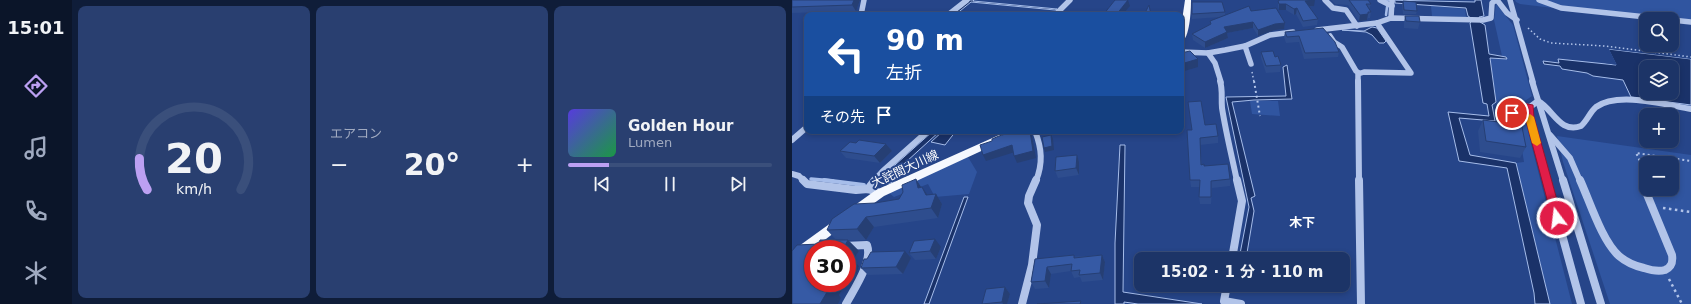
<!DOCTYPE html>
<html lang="ja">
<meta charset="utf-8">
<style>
:root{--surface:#1c3467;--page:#293f70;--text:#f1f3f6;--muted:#a0aac0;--line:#3a4f7b;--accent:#bca0f2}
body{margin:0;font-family:"DejaVu Sans","Noto Sans JP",sans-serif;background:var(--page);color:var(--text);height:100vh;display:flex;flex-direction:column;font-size:15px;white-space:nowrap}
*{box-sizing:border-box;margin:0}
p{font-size:13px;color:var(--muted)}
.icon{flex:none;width:22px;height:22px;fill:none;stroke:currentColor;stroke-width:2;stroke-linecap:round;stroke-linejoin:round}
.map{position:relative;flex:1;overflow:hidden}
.drawer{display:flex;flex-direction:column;gap:6px;padding:6px;background:#0f1d39;width:720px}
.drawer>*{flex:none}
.top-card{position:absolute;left:12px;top:12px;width:380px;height:122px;border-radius:8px;box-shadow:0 2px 6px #0003,0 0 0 1px var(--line);background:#1a4fa0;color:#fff;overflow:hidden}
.buttons{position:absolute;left:847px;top:12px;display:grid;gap:8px}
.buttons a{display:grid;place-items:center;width:40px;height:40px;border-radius:8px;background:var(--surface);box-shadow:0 2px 6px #0003,0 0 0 1px var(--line);font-size:20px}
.speed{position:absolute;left:12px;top:240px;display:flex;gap:8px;font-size:20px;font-weight:700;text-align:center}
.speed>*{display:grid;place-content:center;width:52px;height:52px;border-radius:50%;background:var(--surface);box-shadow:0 2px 6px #0003,0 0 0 1px var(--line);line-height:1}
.speed .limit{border:6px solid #d22;background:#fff;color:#111}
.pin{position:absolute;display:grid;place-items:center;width:34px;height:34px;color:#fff;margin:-17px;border:2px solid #fff;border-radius:50%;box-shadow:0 1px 4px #0007}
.me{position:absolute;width:44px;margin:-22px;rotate:345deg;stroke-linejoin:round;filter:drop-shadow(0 0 3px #0008)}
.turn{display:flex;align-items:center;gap:14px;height:84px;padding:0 16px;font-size:18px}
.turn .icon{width:52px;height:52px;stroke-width:2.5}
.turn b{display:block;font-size:28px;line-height:34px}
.then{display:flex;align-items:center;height:38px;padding:0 16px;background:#0003;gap:8px;font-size:15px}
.big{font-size:30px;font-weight:700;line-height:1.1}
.drawer .tile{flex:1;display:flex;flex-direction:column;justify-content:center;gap:6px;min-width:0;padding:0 14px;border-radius:8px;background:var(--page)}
.drawer .dial{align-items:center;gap:0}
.dial svg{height:104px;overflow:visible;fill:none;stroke:var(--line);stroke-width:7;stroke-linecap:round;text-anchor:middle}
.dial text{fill:var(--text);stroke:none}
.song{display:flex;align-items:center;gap:12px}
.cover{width:48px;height:48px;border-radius:6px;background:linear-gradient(135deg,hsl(250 70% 55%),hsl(140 70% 35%))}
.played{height:4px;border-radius:2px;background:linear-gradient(90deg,var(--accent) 20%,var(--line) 20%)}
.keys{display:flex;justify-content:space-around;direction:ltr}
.heat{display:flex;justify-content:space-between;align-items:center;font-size:22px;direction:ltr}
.drawer .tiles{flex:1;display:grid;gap:6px;grid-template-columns:repeat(3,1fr)}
.trip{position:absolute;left:342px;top:252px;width:216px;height:40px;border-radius:8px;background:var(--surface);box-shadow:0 2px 6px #0003,0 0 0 1px var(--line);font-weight:700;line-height:40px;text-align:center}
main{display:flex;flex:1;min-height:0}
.dock{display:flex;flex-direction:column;width:72px;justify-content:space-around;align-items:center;background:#0b1529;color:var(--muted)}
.dock .icon{width:28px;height:28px}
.dock .active{color:var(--accent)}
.dock b{font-size:18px;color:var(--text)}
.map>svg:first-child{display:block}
</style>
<main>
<nav class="dock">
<b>15:01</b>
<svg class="icon active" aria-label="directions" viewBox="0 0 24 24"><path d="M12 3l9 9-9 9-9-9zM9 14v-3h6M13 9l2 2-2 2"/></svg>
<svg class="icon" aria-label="music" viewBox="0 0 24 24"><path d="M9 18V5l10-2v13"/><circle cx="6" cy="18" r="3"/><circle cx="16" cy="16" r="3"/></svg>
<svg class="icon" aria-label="phone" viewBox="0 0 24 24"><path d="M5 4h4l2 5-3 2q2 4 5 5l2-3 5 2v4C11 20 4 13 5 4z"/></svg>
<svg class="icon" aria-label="climate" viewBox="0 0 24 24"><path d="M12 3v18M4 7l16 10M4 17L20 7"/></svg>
</nav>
<section class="drawer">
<div class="tiles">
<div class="tile dial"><svg viewBox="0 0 100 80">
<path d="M14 69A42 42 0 1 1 86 69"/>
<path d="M14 69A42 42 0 0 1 8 45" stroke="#bca0f2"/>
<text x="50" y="56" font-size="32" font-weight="700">20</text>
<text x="50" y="72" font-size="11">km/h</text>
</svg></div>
<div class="tile"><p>エアコン</p>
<div class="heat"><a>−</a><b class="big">20°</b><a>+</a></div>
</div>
<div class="tile">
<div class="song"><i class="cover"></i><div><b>Golden Hour</b><p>Lumen</p></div></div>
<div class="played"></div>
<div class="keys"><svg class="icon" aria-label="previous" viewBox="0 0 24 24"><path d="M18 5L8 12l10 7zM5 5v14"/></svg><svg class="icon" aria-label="pause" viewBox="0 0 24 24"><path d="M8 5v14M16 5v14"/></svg><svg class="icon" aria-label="next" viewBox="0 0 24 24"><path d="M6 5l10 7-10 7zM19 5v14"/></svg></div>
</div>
</div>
</section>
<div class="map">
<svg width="899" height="304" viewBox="0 0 899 304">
<rect width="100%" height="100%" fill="#264589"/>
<!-- green -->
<g fill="#3055a0" fill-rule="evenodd">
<polygon points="723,0 899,0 899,25 880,19 854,19 728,4 724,2"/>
<polygon points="704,4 721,25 740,96 720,110 705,108 698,57 715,59 714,57 710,56 702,20"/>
<polygon points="639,6 673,9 674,17 640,16"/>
<polygon points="458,101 486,101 488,116 460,114"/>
<polygon points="733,109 732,116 780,304 758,304 724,163 732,162 724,113"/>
<path d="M 765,136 L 899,155 L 899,304 L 818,304 L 771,162 ZM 854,163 L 880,163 L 880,189 L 854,189 Z"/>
<polygon points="176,157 185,172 177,194 143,197 136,184 102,197 96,192"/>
</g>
<!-- water -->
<g fill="#1a3269" stroke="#a6bdea" fill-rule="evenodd">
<polygon points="178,0 182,0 181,1 265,9 263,10 179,2 163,15 159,15"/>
<polygon points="593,0 683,2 683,0 689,0 692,16 687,17 688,22 693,25 697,54 714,57 715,59 698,58 704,102 700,105 703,121 667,118 678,155 724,163 758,304 743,304 742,293 715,168 667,161 656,112 697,116 695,104 691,103 678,23 680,21 679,18 676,16 674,8 603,3 603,1"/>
<polygon points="580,27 585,28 594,41 592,43 587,43 580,35 574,32 550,30 572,31"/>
<path d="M 816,49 L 899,59 L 899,105 L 839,97 L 831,80 L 801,76 L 795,73 L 770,69 L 768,66 L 752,64 L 751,61 L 767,63 L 766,59 L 824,65 ZM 854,67 L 880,67 L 880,93 L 854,93 Z"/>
<polygon points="495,65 500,99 462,100 440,102 463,196 459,198 462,211 454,259 447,259 457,207 434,97 494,96 491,67"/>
<polygon points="141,131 148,131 103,172 103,181 93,185 91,183 94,173"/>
<polygon points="151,131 164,131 153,145 139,142"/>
<polygon points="328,145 333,145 331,292 410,304 346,304 332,302 332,304 323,304 323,243"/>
<polygon points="172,197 176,197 137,304 132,304"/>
</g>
<!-- pier -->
<polygon fill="#264589" points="816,47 899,57 899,59 817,49 825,65 813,63 812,61 821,62 814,50"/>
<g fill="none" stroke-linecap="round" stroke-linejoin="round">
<!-- stream-far2 -->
<polyline stroke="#a6bdea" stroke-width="2.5" points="594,15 595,7"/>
<!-- stream-far1 -->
<polyline stroke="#a6bdea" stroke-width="3.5" points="19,179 41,181"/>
<!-- stream -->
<polyline stroke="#a6bdea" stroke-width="4" points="32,180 72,185"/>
<!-- path-far2 -->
<g stroke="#b2c4e9" stroke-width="1.5" stroke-dasharray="1.5 2.5" stroke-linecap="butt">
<polyline points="736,28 748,39 759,43 813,46 899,57"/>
<polyline points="460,72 462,82"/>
</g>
<!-- path-far1 -->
<g stroke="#b2c4e9" stroke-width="2" stroke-dasharray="2 3" stroke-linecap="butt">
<polyline points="462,81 468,116"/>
<polyline points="854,174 844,153 899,161"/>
</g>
<!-- path -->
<g stroke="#b2c4e9" stroke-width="2.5" stroke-dasharray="2.5 3.5" stroke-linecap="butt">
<polyline points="871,208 899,212"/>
<polyline points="877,279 890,304"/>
</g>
<!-- minor-far2 -->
<g stroke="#b2c4e9" stroke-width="5.5">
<polyline points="533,0 541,8 554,10 565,26"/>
<polyline points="588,0 600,6"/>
<polyline points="705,0 715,13 725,20"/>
<polyline points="718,0 741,82"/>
<polyline points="747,0 769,8 873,19"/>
<polyline points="69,15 72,0"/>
<polyline points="156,15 175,0"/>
<polyline points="263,15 278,0"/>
<polyline points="599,18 600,0"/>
<polyline points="880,20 899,22"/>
<polyline points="525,30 585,23 599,18 691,20 699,18 700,3 704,0"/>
<polyline points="538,36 542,42 550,47 564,71 567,73"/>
<polyline points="453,46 459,64"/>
<polyline points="389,52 416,53 433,50 453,46 478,35 501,32"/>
<polyline points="416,53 423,63 429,82"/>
<polyline points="566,82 566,74 572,72 619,73 585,23"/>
</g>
<!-- minor-far1 -->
<g stroke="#b2c4e9" stroke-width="6">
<path d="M 428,81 C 431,90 429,98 430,108 C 434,133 440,157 445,181"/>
<polyline points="566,81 567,181"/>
<polyline points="740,81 771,181"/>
<polyline points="723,128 721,113 730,106 738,107"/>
<path d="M 243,131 C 250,149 251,163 244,181"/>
<polyline points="758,135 778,158 788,181"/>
<polyline points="0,140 15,127"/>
<polyline points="0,174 7,176 12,181"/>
<polyline points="82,181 91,171 136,131"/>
<path d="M 756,181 L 738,117 L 738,107 L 746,101 C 761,109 768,134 789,126 C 795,121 798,112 804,107 C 826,91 874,105 899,109"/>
</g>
<!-- minor -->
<g stroke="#b2c4e9" stroke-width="8">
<polyline points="11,180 15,184 64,190 76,189 88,193"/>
<polyline points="567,180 569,304"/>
<polyline points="755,180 789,304"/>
<polyline points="771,180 809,304"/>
<path d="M 788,180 C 798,202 810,241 827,256 C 834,262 843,266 852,268 C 858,270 866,272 873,270 C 880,267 881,262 880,255 L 854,192"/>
<polyline points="76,189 83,180"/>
<path d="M 52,246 L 75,245 C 81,262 62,289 54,304"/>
<polyline points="440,259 450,201 445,180"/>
<polyline points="435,285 432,301 449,304"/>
<polyline points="230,304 240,265 245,225 236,203 237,196 244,180"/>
</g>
<!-- major -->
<g fill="#f5f8fe" fill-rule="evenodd">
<path d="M 393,0 L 399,0 C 399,9 398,39 389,42 L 389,27 Z"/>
<polygon points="216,131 230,131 228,133 92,196 67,214 63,215 59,214 57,211 59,208 84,190"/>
<polygon points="47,218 51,220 53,223 51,226 4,262 0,263 0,251 43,220"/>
</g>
</g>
<!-- wall -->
<g fill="#2e4d8e">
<polygon points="0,0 68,0 64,11 0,13"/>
<polygon points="539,0 576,0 579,4 577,10 579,12 578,18 576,18 575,20 567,21 556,5 543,4"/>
<polygon points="486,1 522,6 517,7 526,19 525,25 511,27 504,14 502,15 494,10 487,10 486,7"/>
<polygon points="611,1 625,11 624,14 611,14 610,5"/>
<polygon points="459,11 493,23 492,29 483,30 466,36 461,28 435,33 436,38 413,48 401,40 400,34 418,25 418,21 429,17 400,19 400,14 433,12 433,15"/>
<polygon points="613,16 628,22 626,29 612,28 612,23"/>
<polygon points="531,28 547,52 546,57 512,59 507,42 494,43 492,37 493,32"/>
<polygon points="469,52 483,57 489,65 488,72 474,73 469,58"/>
<polygon points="396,102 413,125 426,136 426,143 408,145 410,165 438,179 438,186 420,188 419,204 408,204 407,197 408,187 399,187 398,180 400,130"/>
<polygon points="714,119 734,147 728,158 688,152 686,131 691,120 712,123"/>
<polygon points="316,131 327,131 327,132 316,134"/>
<polygon points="64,143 94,144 100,151 88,163 54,158 48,151"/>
<polygon points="285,155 287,162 287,175 266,178 263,171"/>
<polygon points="129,187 136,195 144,194 150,204 146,218 82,227 74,240 44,240 35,230 83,203 107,199"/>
<polygon points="28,240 56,240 67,251 61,260 67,266 64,275 59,275 55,282 55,249 21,249 21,283 54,283 47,295 49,298 46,304 0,304 0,251 5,245 27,244"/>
<polygon points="149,247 144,259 123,260 117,253"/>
<polygon points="113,251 119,258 111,274 76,275 69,268 75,259"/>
<polygon points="310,255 313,262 311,280 290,282 288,277 282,278 279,271 259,274 257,288 243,289 239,282 243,259"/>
<polygon points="213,287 218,294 215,304 190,304"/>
</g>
<!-- shaded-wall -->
<g fill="#263f74">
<polygon points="62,0 68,0 64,11 60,5"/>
<polygon points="336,0 338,6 330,15 324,15"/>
<polygon points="523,0 522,6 512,7 513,1"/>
<rect x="487" y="4" width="7" height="6"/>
<polygon points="505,8 504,14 502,15 502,9"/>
<polygon points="576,14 575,20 567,21 568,15"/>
<polygon points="461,22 461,28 435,33 436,38 413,48 413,42 432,27"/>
<polygon points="493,23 492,29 483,30 466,36 466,30 483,24"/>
<polygon points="406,59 406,67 389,72 389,64"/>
<polygon points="238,131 239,131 244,158 225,163 222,156"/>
<polygon points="259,135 261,139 262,150 253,152 252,148"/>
<polygon points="94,144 100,151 88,163 82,156"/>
<polygon points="220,145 223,152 194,161 191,155"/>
<polygon points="285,155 287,162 287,175 284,168"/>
<polygon points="124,179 131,190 126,188"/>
<polygon points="130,187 137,197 144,194 150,204 146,218 139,208 134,195"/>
<polygon points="74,217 82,227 74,240 65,229"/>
<polygon points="143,239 149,247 144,259 138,251"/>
<polygon points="56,240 67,251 61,260 67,266 64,275 55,267 55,249 51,249"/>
<polygon points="113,251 119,258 111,274 104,267"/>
<polygon points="310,255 313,262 311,280 308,273"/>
<polygon points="255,267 259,274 257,288 253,281"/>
<polygon points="55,271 59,275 55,282"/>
<polygon points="36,283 54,283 47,295 49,298 46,304 28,304 33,288"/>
<polygon points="213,287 218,294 215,304 211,304 210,302"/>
</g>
<!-- building -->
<g fill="#365aa5" stroke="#263f74">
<polygon points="0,0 62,0 60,5 0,7"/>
<polygon points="323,0 336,0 324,15 311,15"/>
<polygon points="488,0 522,0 513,1 526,19 511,21 505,8 502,9 494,4 487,4 486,1"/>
<polygon points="557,0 576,0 579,4 574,4 579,12 576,12 576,14 568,15"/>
<polygon points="611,1 624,2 625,11 612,10"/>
<polygon points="400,2 430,2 433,12 400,14"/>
<polygon points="357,5 359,15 352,15"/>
<polygon points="457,6 459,11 484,8 493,23 483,24 466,30 461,22 432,27 435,32 413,42 400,34 419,24 418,21"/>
<polygon points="613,16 627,16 628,22 614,21"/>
<polygon points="531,28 543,42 547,52 513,53 507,36 495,37 493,32"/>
<polygon points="398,51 406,59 389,64 389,53"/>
<polygon points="481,51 483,57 486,56 489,65 474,66 469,52"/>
<polygon points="409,101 413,125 424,124 426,136 408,138 409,165 412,164 412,166 436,164 438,179 419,181 419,197 407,197 408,180 398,180 395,130 400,130 396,102"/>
<polygon points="714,119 729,122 734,147 694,141 691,120 714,123"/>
<polygon points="223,131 238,131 241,151 222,156 220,145 191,155 188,145 200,141 200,139 207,136"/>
<polygon points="259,135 260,146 252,148 250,137"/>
<polygon points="67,140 94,144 82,156 48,151 58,142 64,143"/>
<polygon points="285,155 284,168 263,171 264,157"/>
<polygon points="124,179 126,188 130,187 134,195 144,194 139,208 74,217 65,229 35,230 40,219 62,204 83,203 107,199 111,192 110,185"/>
<polygon points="143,239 138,251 117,253 122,241"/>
<polygon points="28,240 56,240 51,249 21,249 21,283 36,283 33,288 38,287 28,304 0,304 0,251 5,245 27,244"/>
<polygon points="113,251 104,267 69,268 72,259 75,259 79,252"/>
<polygon points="282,255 282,258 310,255 308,273 287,275 288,270 279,271 280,264 255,267 253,281 239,282 243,259"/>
<polygon points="213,287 210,302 190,304 194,289"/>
<polygon points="289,301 288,304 245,304"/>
</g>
<!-- route -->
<polygon fill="#e11d48" stroke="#92132f" points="730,103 741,105 742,117 770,218 769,221 765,222 762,221 760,218 733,117 734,109 720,116 716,113"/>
<!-- slow -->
<polygon fill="#f59e0b" points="738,114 742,117 749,143 745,146 740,143 733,117"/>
<g text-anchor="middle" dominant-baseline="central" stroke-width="4" stroke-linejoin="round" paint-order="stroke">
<!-- street labels -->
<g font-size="12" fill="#fff" stroke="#264589">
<text transform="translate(113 169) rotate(-25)">大詫間大川線</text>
</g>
<!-- neighbourhood labels -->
<g font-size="13" font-weight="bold" fill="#fff" stroke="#264589">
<text x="510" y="222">木下</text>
</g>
</g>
</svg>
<div class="buttons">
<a><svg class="icon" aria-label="search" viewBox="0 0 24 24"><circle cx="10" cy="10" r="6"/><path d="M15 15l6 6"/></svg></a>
<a><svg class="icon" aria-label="layers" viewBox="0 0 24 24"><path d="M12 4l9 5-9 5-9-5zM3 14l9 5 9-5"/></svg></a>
<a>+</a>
<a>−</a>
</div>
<div class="speed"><div class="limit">30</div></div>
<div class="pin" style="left:720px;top:113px;background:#d93025"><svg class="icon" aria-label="arrive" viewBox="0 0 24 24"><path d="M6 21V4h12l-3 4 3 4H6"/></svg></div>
<svg class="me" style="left:765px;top:218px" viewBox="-20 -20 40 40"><circle r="17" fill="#e11d48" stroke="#fff" stroke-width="3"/><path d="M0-11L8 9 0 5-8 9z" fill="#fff"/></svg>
<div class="trip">15:02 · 1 分 · 110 m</div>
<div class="top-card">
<div class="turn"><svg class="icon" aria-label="left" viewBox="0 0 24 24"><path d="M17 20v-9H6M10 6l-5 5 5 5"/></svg><div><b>90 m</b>左折</div></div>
<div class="then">その先<svg class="icon" aria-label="arrive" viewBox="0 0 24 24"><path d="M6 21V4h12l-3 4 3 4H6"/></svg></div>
</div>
</div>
</main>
